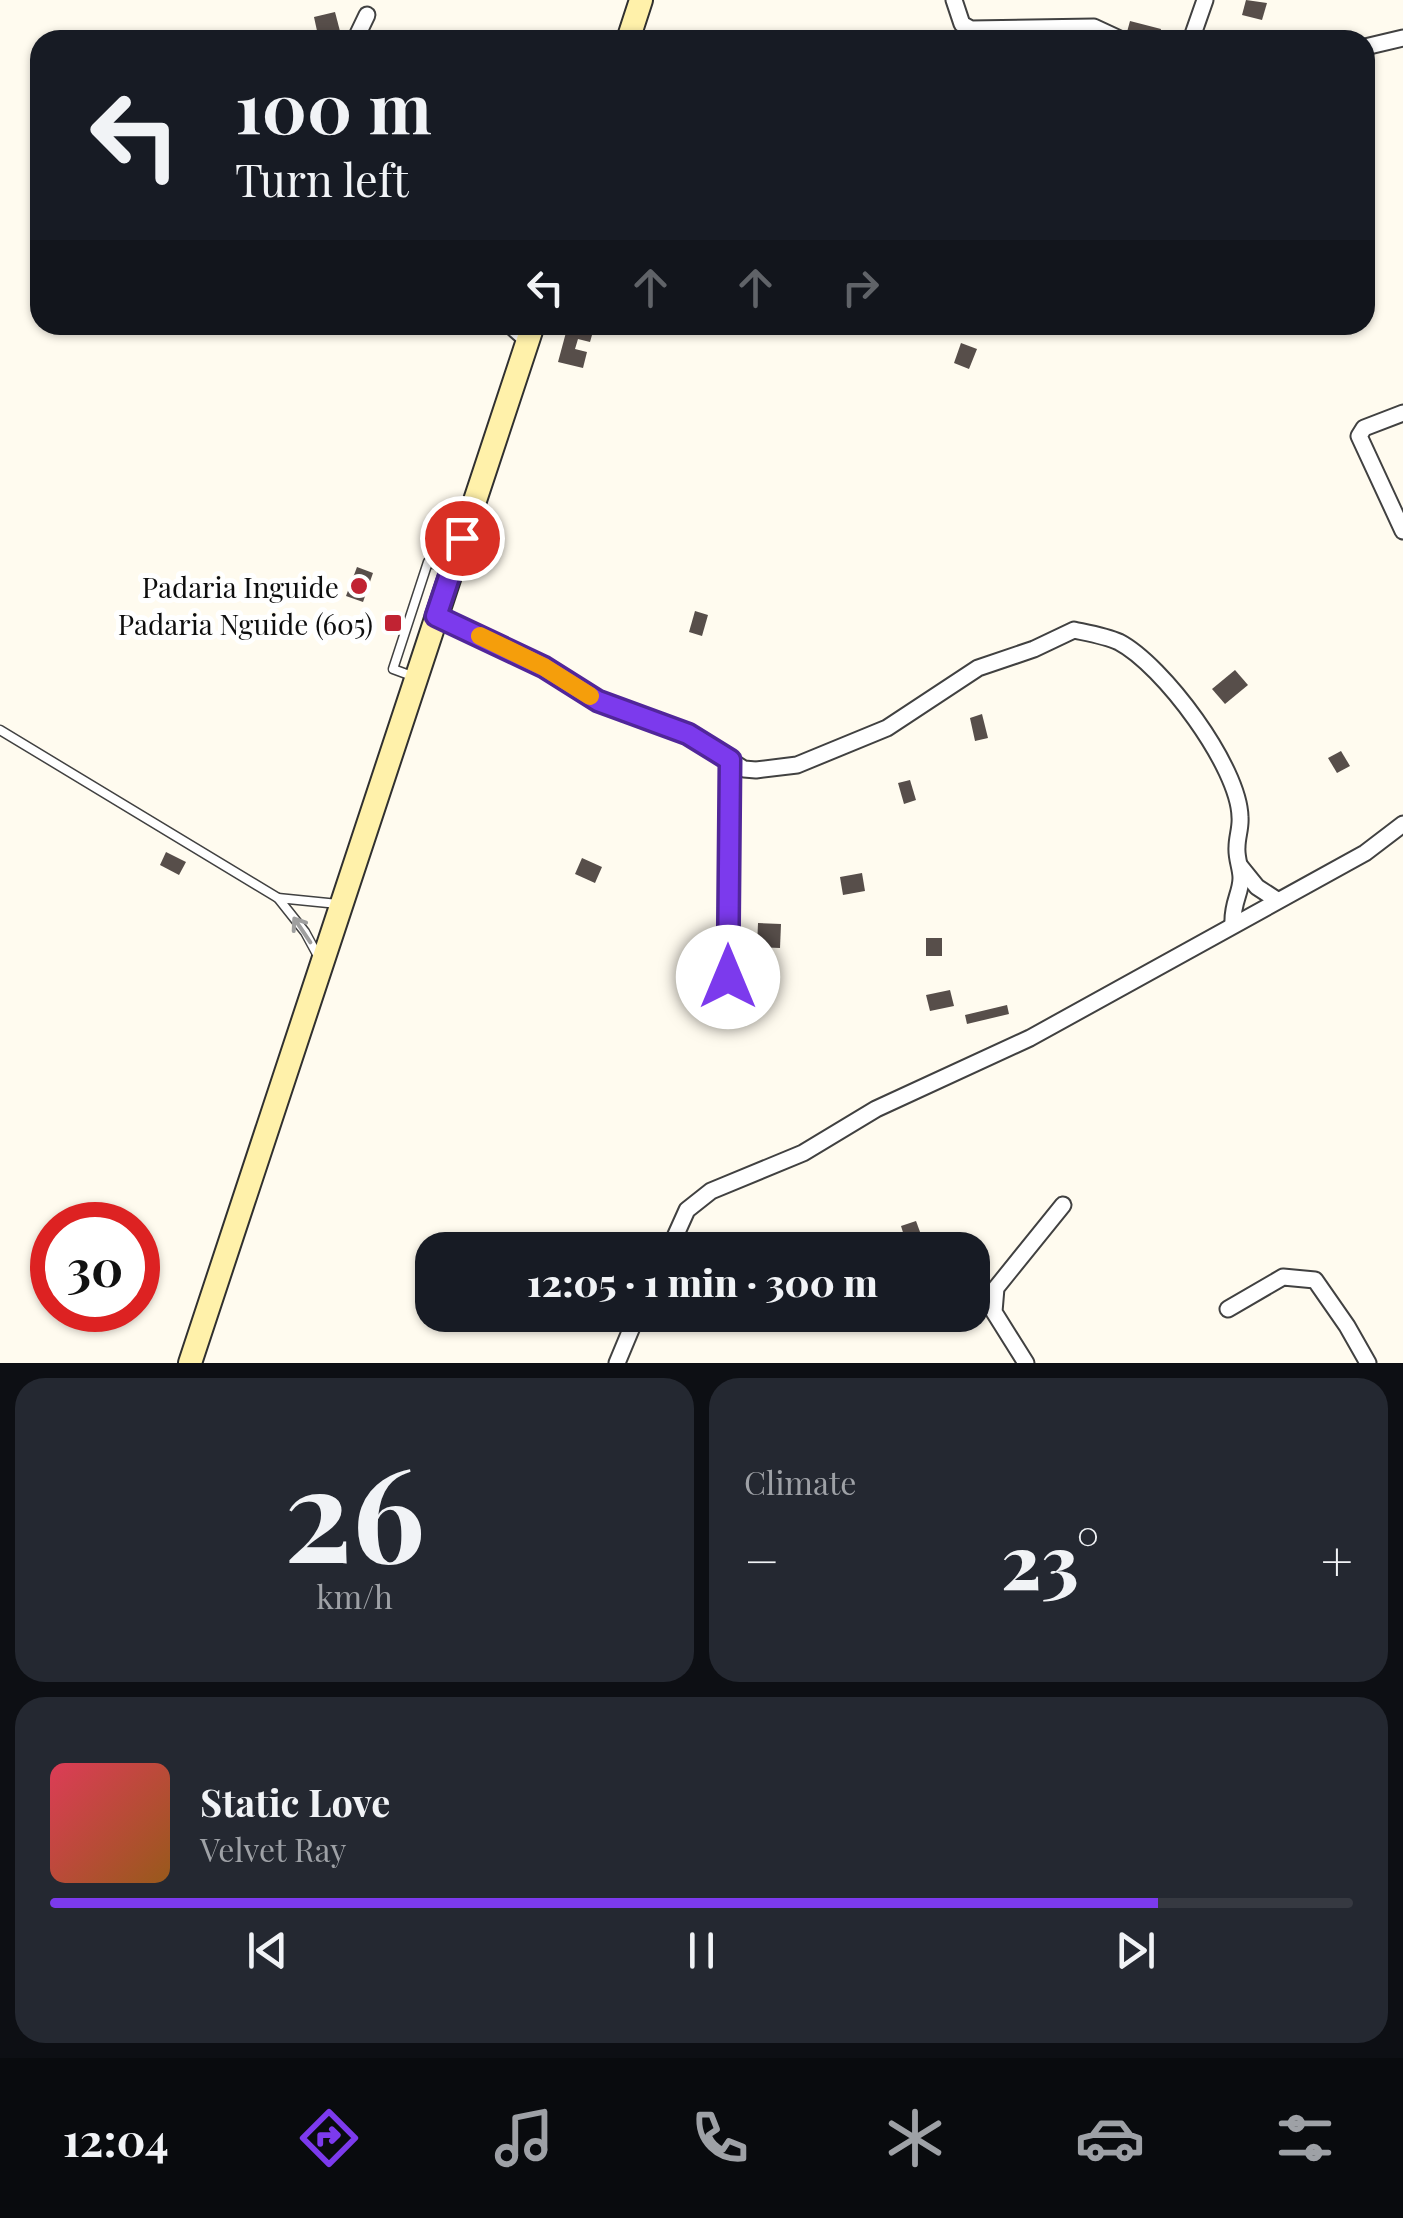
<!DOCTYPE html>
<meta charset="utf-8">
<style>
:root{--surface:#171b24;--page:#242831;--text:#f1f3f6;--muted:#9ea1a6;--line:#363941;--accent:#7c3aed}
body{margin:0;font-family:"Playfair Display",serif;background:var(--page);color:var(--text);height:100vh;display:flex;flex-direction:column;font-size:38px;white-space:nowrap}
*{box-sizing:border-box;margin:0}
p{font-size:32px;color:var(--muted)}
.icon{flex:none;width:55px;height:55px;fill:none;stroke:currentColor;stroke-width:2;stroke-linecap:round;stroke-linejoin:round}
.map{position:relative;height:1363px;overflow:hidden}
.drawer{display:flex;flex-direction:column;gap:15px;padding:15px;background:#0d0f14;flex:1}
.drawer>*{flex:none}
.guide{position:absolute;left:30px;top:30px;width:1345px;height:305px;border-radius:30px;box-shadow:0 2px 8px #0004;background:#171b24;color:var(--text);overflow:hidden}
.speed{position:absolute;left:30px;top:1202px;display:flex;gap:20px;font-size:50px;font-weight:700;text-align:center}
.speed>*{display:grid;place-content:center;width:130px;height:130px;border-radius:50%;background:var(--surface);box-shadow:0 2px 8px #0004;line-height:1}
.speed .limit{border:15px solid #d22;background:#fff;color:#111}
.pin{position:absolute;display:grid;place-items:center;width:85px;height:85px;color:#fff;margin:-42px;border:5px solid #fff;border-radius:50%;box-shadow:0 2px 10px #0007}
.me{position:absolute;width:110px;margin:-55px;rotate:0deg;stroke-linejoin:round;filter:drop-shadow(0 0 8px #0008)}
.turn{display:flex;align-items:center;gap:35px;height:210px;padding:0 40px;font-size:45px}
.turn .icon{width:130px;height:130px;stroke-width:2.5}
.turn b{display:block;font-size:70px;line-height:85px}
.lanes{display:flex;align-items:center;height:95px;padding:0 40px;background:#0003;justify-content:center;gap:50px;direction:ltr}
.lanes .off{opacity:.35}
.big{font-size:75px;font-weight:800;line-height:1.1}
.drawer .card{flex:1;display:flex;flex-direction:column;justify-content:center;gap:15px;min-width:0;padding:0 35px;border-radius:30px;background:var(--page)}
.drawer .dial{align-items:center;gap:0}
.dial b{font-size:130px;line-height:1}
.song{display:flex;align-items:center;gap:30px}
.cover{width:120px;height:120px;border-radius:15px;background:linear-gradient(135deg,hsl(350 70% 55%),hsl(30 70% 35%))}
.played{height:10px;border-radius:5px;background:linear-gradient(90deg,var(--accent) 85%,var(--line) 85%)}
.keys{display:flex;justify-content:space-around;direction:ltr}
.heat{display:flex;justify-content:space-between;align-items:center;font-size:55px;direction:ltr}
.drawer .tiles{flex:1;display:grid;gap:15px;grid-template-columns:1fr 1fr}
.card:last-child{grid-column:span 2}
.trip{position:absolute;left:415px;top:1232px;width:575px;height:100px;border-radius:30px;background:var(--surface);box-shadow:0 2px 8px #0004;font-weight:800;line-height:100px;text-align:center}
.tab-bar{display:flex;height:160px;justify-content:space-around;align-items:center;background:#090b0e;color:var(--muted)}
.tab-bar .icon{width:70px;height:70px}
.tab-bar .selected{color:var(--accent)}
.tab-bar b{font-size:45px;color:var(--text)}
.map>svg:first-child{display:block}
</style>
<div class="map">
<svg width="1403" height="1363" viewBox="0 0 1403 1363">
<rect width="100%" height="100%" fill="#fffbef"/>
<!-- building -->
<g fill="#574e4a">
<polygon points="1246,0 1267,3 1262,20 1242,15"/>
<polygon points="335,12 341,35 319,40 314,17"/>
<polygon points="1130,21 1161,29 1159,40 1127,32"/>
<polygon points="568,325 594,328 590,342 578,339 575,349 587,352 583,368 558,362"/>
<polygon points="961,343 977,349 969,369 954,363"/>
<polygon points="357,567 373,573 363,602 346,596"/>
<polygon points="695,611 708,615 702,636 689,632"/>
<polygon points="1235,670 1248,685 1225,704 1212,689"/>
<polygon points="982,714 988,738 975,741 970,718"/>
<polygon points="1341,751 1350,766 1337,773 1328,758"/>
<polygon points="910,780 916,800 904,804 898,783"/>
<polygon points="166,852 186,862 179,875 160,865"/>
<polygon points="582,858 602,867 595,883 575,874"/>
<polygon points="862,873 865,891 843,895 840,877"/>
<polygon points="758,923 781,924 780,948 757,947"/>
<rect x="926" y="938" width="16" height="18"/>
<polygon points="950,990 954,1006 930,1011 926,995"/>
<polygon points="1007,1005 1009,1014 967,1024 965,1015"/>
<polygon points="916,1221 923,1240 907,1245 901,1226"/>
</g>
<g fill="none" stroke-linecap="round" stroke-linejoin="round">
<defs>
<g id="lane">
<polyline points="412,676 393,669 428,562 449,569"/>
<polyline points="0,730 278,898 305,932 318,956"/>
<polyline points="278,898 338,904"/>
</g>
<g id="street">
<polyline points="954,0 962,24 971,29 1094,27 1122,40"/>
<polyline points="355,40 367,15"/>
<polyline points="1191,40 1205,0"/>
<polyline points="1365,47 1403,38"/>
<polyline points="510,325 528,341"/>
<polyline points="1403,413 1364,428 1359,436 1403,531"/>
<path d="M 437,616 L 544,667 L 598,701 L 688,734 L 744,769 L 756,770 L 797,765 L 887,728 L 978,668 L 1034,649 L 1074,630 C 1088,633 1106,636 1119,642 C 1163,665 1239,767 1240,817 C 1241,827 1237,837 1237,847 C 1236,858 1241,868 1241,878 C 1241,893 1232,903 1233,923"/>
<polyline points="1240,866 1257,887 1277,900"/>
<polyline points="728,977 730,760"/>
<polyline points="669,1250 687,1210 711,1191 803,1153 876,1109 1030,1038 1365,853 1403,824"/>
<polyline points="1228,1309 1283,1277 1315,1280 1347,1326 1368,1363"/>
<polyline points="617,1363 637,1315"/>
<polyline points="1026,1363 994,1312 996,1288 1063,1205"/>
</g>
<g id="secondary">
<polyline points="628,40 641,0"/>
<polyline points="190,1363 533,325"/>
</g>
</defs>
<!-- lane casing -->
<use href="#lane" stroke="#414141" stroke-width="11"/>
<!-- street casing -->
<use href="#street" stroke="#414141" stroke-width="19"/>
<!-- secondary casing -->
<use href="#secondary" stroke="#303030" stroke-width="26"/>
<!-- lane -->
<use href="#lane" stroke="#fff" stroke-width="8"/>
<!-- street -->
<use href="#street" stroke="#fff" stroke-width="15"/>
<!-- secondary -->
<use href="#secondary" stroke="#fff1aa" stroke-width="22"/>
</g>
<!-- one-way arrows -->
<defs><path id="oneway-shaft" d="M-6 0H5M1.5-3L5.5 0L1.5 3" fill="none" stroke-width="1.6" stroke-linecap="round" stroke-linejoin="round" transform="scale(2.5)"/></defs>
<use stroke="#9f9f9f" href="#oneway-shaft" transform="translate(302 930) rotate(-124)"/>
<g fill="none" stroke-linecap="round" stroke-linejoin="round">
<defs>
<polyline id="route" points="462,538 436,616 544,667 598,701 688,734 730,760 728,977"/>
</defs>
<!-- route casing -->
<use href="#route" stroke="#51269a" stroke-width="25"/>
<!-- route -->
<use href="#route" stroke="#7c3aed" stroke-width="18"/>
<!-- slow -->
<polyline stroke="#f59e0b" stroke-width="18" points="480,636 544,667 590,696"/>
</g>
<!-- markers -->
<g fill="#c12333" stroke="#fff" stroke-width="4">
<circle cx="359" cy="586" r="10"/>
<rect x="383" y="613" width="20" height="20" rx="5"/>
</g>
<g text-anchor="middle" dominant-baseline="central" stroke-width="10" stroke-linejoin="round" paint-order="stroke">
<!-- poi labels -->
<g font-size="28" fill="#0e0e0e" stroke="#fff" text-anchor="end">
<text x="339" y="586">Padaria Inguide</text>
<text x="373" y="623">Padaria Nguide (605)</text>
</g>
</g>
</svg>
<div class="speed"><div class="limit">30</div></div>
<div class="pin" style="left:462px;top:538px;background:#d93025"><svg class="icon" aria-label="arrive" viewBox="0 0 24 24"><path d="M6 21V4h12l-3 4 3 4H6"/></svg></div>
<svg class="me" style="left:728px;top:977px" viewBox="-20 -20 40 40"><circle r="19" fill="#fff"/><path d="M0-13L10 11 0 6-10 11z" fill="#7c3aed"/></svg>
<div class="trip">12:05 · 1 min · 300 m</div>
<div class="guide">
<div class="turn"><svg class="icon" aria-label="left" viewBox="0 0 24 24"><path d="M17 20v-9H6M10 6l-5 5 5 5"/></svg><div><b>100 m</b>Turn left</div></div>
<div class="lanes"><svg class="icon" aria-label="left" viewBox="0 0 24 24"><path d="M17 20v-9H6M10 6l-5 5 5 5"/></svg><svg class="icon off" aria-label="ahead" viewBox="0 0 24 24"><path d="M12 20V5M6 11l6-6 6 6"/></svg><svg class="icon off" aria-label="ahead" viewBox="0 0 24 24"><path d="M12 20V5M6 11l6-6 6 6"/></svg><svg class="icon off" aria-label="right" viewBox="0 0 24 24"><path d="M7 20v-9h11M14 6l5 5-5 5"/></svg></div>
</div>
</div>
<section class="drawer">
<div class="tiles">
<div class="card dial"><b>26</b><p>km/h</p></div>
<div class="card"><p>Climate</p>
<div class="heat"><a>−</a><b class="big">23°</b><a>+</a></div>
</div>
<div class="card">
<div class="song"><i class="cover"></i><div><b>Static Love</b><p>Velvet Ray</p></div></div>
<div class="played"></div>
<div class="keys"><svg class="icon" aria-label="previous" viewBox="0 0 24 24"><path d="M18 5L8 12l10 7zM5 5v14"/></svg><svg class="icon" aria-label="pause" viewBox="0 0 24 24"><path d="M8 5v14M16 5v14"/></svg><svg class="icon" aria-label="next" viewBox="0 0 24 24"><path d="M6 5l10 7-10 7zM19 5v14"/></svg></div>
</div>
</div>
</section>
<nav class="tab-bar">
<b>12:04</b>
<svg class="icon selected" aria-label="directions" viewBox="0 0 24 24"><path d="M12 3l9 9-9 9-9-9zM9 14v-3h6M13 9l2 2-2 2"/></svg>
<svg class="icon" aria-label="music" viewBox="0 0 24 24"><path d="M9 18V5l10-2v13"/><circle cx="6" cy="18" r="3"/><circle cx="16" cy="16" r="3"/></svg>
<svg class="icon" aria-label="phone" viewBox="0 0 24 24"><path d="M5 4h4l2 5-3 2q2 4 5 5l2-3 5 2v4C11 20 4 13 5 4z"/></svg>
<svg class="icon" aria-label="climate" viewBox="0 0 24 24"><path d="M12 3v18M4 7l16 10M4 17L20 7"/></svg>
<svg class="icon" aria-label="car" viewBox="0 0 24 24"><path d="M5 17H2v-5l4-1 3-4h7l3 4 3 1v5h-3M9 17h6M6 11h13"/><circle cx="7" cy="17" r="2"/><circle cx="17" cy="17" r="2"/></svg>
<svg class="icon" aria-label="filters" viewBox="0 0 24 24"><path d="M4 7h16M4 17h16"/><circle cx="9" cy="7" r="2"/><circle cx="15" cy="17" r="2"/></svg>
</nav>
